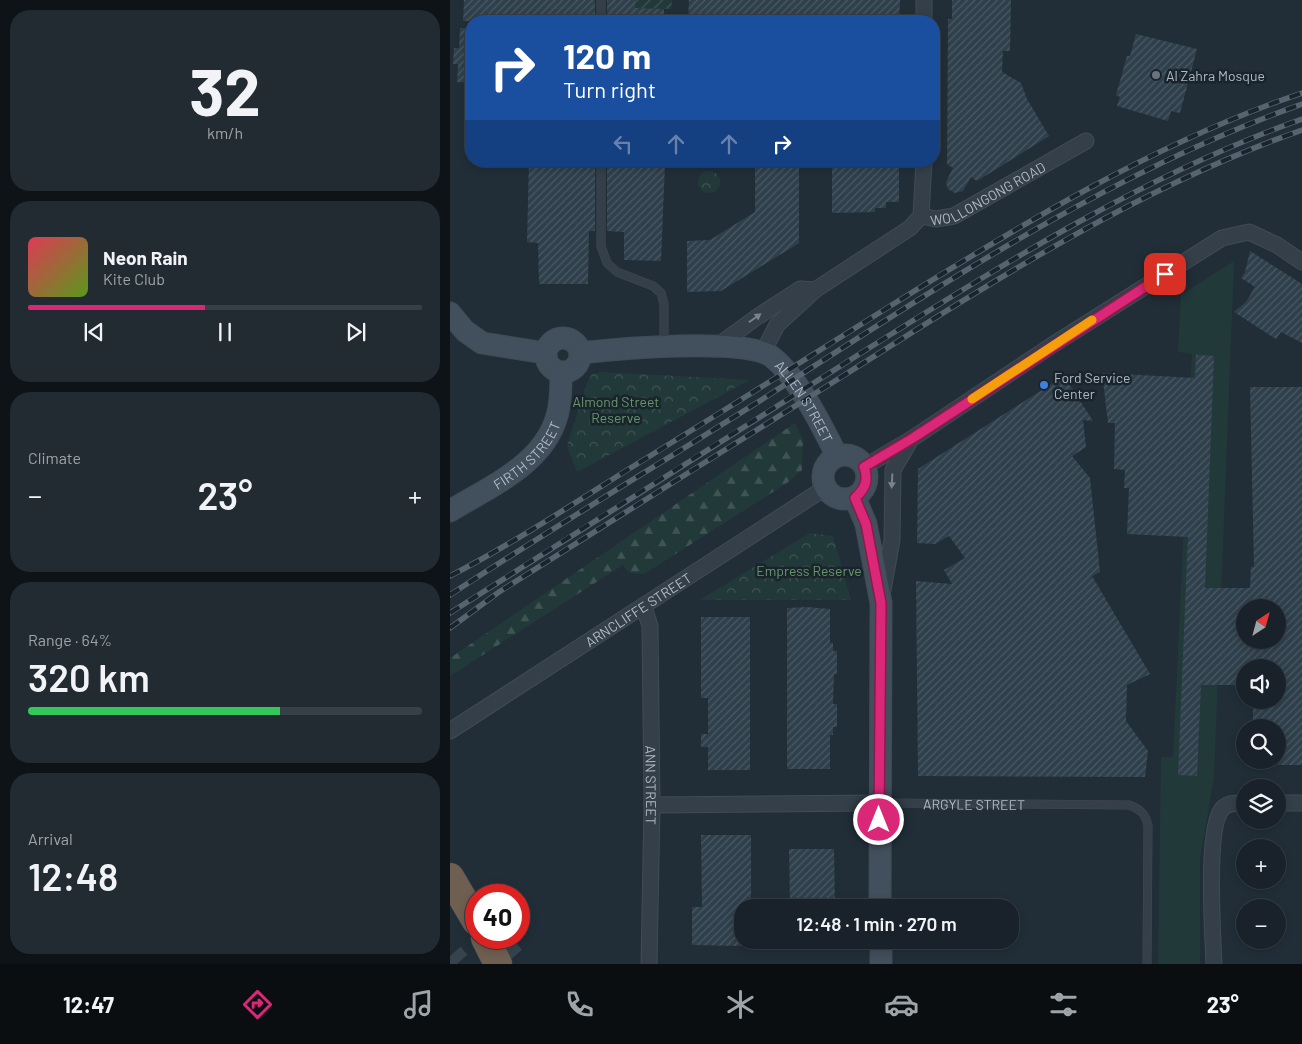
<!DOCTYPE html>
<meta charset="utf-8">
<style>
:root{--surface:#19222a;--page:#222a32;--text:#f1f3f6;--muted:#9fa4a8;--line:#373f47;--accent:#db2777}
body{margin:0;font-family:Barlow,sans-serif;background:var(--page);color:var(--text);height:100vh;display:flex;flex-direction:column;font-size:19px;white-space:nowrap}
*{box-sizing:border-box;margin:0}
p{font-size:16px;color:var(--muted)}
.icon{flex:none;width:28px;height:28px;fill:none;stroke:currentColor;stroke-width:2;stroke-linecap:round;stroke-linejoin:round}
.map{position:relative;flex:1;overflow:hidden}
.details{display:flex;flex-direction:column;gap:10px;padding:10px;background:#0e1317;width:450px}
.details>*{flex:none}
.hud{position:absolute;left:15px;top:15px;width:475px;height:152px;border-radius:20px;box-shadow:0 2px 8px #0003,0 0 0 1px var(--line);background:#1a4fa0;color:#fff;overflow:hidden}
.needle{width:32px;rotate:36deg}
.controls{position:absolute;left:786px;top:599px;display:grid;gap:10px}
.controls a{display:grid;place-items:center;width:50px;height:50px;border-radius:50%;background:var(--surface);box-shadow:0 2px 8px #0003,0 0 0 1px var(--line);font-size:25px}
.speed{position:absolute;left:15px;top:884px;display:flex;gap:10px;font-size:25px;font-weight:700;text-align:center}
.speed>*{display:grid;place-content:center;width:65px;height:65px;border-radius:50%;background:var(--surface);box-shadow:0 2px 8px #0003,0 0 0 1px var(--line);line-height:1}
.speed .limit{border:8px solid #d22;background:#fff;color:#111}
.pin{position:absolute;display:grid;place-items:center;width:42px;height:42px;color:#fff;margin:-21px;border-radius:10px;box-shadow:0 2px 8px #0006}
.me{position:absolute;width:55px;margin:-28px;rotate:0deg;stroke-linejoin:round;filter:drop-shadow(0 0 4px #0008)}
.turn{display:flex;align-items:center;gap:18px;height:105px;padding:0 15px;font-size:22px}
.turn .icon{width:65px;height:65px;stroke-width:2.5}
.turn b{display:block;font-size:35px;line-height:42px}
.lanes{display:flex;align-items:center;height:48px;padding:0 15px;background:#0003;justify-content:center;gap:25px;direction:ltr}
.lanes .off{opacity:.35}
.big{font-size:38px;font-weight:600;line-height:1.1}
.details .card{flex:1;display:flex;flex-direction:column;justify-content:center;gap:8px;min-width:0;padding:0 18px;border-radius:20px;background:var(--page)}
.details .dial{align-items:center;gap:0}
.dial b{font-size:65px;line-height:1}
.song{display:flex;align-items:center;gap:15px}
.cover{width:60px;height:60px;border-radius:8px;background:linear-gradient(135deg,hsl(350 70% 55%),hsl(90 70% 35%))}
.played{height:5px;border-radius:2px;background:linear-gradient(90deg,var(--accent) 45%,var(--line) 45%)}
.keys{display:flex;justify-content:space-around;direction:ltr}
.heat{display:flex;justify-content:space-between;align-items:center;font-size:28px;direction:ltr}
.charge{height:8px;border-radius:4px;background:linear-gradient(90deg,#34c759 64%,var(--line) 0)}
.trip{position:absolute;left:284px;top:899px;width:285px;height:50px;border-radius:20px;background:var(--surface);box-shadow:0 2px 8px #0003,0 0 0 1px var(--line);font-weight:600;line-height:50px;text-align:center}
.menu{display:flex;height:80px;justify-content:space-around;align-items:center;background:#0a0e11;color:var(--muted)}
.menu .icon{width:35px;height:35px}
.menu .on{color:var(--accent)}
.menu b{font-size:22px;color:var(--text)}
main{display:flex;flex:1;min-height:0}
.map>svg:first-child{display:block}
</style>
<main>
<section class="details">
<div class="card dial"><b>32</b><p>km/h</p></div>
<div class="card">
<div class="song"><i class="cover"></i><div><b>Neon Rain</b><p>Kite Club</p></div></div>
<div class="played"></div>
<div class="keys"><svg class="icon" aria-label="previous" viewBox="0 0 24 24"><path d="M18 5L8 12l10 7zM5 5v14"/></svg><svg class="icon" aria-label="pause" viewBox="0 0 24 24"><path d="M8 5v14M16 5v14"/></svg><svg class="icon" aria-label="next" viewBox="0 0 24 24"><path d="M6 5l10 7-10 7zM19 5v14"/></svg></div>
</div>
<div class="card"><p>Climate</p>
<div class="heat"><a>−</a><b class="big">23°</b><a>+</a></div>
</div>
<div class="card"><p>Range · 64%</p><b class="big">320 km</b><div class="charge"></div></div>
<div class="card"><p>Arrival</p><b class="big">12:48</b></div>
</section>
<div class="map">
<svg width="852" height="964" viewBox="0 0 852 964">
<defs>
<pattern id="forest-firs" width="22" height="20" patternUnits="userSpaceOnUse" patternTransform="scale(1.25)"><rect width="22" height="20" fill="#223939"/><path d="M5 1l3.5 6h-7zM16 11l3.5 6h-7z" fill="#405454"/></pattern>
<pattern id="park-crowns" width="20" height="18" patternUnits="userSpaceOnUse" patternTransform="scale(1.25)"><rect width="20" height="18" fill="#223939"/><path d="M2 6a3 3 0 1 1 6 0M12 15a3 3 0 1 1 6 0" fill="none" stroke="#405454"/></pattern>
<pattern id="garden-furrows" width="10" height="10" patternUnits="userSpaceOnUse" patternTransform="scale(1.25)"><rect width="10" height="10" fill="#223939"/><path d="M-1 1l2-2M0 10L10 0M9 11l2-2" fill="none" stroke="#405454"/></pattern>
<pattern id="building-hatch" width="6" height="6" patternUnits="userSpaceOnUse" patternTransform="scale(1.25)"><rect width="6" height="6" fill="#2f404c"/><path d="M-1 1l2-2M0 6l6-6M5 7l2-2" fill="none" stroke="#4b5a64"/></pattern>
</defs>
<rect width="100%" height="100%" fill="#212e38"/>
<!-- grass -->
<polygon fill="#223939" points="784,261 764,777 750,859 750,964 708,964 711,757 723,757 742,354 728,352 731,295"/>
<!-- forest -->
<polygon fill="url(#forest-firs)" points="345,423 353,440 352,470 337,483 194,574 179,573 173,565 0,676 0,658"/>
<!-- park -->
<g fill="url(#park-crowns)">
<circle cx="259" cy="182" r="11"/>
<polygon points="151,372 300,380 127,472 117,446 137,383 142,374"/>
<polygon points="360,533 383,536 401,600 250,600"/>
</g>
<!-- garden -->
<polygon fill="url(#garden-furrows)" points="185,0 222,0 221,9 185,8"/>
<!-- building -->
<g fill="url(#building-hatch)" fill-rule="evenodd">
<polygon points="14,0 145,0 145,21 13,21"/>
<polygon points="157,0 185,0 185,8 214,9 214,21 157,21"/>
<polygon points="239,0 450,0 449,21 238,21"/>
<polygon points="502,0 561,0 560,51 553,51 552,72 571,83 577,99 599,136 527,181 521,177 513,191 505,193 498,189 496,182 503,168 497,164 498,19 502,19"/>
<polygon points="10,28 21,28 21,83 7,82 8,64 3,64 4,48 9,48"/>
<polygon points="686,34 747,49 730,113 721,111 718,121 667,106 670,97 666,95 677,56 680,56"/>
<polygon points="79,161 145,161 145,231 139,231 138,284 89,284 88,243 77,242"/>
<polygon points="157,161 215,164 211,261 174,260 174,232 157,231"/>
<polygon points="305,161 349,161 349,243 271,291 237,292 237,241 260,240 305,212"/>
<polygon points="382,161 449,161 449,202 436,202 436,208 425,208 425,212 382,213"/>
<polygon points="800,251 852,284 852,343 831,332 826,339 784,312 796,302 805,287 791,278 795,272"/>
<path d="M 746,355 L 764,356 L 755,588 L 800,588 L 801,567 L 804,567 L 800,387 L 852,387 L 852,765 L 828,765 L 828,728 L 803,728 L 803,700 L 828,700 L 828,668 L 795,668 L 795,685 L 751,685 L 747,776 L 728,775 L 738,537 L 677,534 L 679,488 L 674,488 L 675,470 L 664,469 L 665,423 L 658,423 L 652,373 L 745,378 ZM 795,608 L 828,608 L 828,640 L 795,640 Z"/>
<polygon points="614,376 643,421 633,420 636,447 622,456 640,478 650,572 642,576 700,674 677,685 676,721 698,751 695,777 468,776 466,581 502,584 494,570 515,558 499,536 485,544 467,543 468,469"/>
<polygon points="357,607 380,609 380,643 383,643 383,651 387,651 387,674 384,674 383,704 387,704 387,727 383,727 383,735 380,735 380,769 337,769 337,608"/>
<polygon points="251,617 300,617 300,770 258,770 258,747 251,747 251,734 258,734 258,698 251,698"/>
<polygon points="251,835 301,835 301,908 292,908 292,946 242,945 242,907 252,907"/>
<polygon points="339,849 384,849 385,908 340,908"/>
</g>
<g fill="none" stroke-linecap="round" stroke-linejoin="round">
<!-- highway-tunnel -->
<g stroke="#36434d" stroke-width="28" stroke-dasharray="28 14" stroke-linecap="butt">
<polyline points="43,938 66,964"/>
<polyline points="0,956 7,964"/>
</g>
<defs>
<g id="lane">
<polyline points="151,0 151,21"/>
<polyline points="151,161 151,246 157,263 167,272 203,286 211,293 214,304 214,345"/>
<path id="s1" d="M 432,803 L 679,805 C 691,809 696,815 698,826 L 697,964"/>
</g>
<g id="street">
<polyline points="474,21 474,0"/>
<polyline points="471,216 474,161"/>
<polyline points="266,347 307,317 350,289 365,290"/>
<path id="s2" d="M 313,352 L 327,325 L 365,290 L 460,228 L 471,216 L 486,219 L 504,216 L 636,141"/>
<polyline points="414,467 463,438 604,344 772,238 799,232 827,245 852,262"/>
<polyline points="433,590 442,540 443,470 459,443"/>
<path id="s3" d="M 194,607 L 200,626 L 202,805 L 199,964"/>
<path id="s4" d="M 0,731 L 375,488"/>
<polyline points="828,803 852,803"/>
<polyline points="202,805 429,803"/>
<path d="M 764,964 C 763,936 755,825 773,808 C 779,802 787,803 795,803"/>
</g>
<g id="secondary">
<polyline points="0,313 15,331 32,343 95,353"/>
<circle cx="113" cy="355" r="17"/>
<path id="s5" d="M 130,353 C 166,349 296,337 322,357 C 348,377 373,428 387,456"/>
<circle cx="395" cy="477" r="22"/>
<polyline points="405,498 416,524 431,603 430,908"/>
<path id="s6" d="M 0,511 C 42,485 100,462 109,407 C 111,396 111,384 111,372"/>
<polyline points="431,940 431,964"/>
</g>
<g id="highway">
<polyline points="0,877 26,921"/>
<polyline points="35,938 48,964"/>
</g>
</defs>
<!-- lane casing -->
<use href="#lane" stroke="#414b55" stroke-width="9"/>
<!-- street casing -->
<use href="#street" stroke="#414b55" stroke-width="17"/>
<!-- secondary casing -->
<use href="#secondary" stroke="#414b55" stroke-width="23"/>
<!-- highway casing -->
<use href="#highway" stroke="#3f4a53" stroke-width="29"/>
<!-- lane -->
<use href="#lane" stroke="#343f49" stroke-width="8"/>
<!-- street -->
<use href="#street" stroke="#343f49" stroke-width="15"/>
<!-- secondary -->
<use href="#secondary" stroke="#424f5c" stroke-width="21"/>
<!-- highway -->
<use href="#highway" stroke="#6f5f51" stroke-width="28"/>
<defs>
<g id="rail">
<path d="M 0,576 C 60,545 117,508 174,472 C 262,418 350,363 437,308 C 567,227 706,142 852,93"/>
<path d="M 0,595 C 105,526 213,462 319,395 C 489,286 660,172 852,104"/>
<path d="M 0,613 C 139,524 279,436 419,348 C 558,261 697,174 852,119"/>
<path d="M 0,628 L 49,592 C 164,519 278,448 393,376 C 540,283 687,188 852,130"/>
</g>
</defs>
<!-- rail casing -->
<use href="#rail" stroke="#566470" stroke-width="5.5"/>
<!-- rail -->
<use href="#rail" stroke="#1a242d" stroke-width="4" stroke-dasharray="11" stroke-linecap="butt"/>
</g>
<!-- one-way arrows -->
<defs><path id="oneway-solid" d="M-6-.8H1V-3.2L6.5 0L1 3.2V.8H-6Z" transform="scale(1.25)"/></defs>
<g fill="#78838d">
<use href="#oneway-solid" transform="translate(305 318) rotate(-35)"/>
<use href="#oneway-solid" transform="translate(442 481) rotate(93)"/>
</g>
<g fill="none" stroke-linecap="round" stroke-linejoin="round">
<defs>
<path id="route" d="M 429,820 L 431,603 L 416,524 L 405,498 C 415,489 419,480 414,467 L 463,438 L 715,274"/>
</defs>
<!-- route casing -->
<use href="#route" stroke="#8e194d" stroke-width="12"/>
<!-- route -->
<use href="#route" stroke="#db2777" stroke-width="9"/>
<!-- slow -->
<polyline stroke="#f59e0b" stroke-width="9" points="522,399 642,320"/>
</g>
<!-- markers -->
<circle fill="#6b7280" stroke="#1a242d" stroke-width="2" cx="706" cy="75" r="5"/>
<circle fill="#3f7fe0" stroke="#1a242d" stroke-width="2" cx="594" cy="385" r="5"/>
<g text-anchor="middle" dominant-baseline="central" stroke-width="5" stroke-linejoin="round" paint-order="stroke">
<!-- poi labels -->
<g font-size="14" fill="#afbac5" stroke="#1a242d" text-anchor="start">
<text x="716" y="75">Al Zahra Mosque</text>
<text x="604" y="377">Ford Service<tspan x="604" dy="16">Center</tspan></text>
</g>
<!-- street labels -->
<g font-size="14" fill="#afbac5" stroke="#1a242d">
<text stroke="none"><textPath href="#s2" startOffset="285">WOLLONGONG ROAD</textPath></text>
<text stroke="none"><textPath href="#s5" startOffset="249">ALLEN STREET</textPath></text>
<text stroke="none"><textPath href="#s6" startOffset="96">FIRTH STREET</textPath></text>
<text stroke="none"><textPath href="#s4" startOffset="224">ARNCLIFFE STREET</textPath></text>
<text stroke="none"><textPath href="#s3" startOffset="179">ANN STREET</textPath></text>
<text stroke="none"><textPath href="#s1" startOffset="92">ARGYLE STREET</textPath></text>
</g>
<!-- park labels -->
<g font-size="14" fill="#66966a" stroke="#1a242d">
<text x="166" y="401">Almond Street<tspan x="166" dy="16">Reserve</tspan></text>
<text x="359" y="570">Empress Reserve</text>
</g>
</g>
</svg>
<div class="controls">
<a><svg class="needle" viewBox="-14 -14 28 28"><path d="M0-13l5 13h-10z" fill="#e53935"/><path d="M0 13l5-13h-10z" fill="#9fa4a8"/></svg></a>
<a><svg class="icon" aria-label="sound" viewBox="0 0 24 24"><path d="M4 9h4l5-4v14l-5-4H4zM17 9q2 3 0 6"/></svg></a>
<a><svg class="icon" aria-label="search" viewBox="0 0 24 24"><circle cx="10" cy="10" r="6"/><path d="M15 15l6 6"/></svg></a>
<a><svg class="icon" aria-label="layers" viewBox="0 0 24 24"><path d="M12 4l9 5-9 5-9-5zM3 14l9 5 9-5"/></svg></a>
<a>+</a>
<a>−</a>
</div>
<div class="speed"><div class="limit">40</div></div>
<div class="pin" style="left:715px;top:274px;background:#d93025"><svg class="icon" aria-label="arrive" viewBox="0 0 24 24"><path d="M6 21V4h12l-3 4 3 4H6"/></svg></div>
<svg class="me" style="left:429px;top:820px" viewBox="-20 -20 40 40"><circle r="17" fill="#db2777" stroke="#fff" stroke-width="3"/><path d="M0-11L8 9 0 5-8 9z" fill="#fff"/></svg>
<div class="trip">12:48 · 1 min · 270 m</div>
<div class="hud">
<div class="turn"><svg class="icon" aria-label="right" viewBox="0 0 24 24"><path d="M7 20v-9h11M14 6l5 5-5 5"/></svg><div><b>120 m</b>Turn right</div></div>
<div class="lanes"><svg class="icon off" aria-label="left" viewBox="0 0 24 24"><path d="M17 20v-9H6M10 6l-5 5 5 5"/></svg><svg class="icon off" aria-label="ahead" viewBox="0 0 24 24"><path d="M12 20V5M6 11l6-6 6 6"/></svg><svg class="icon off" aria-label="ahead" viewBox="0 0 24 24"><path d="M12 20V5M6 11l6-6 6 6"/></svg><svg class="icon" aria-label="right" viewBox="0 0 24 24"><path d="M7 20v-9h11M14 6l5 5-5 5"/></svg></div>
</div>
</div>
</main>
<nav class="menu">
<b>12:47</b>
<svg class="icon on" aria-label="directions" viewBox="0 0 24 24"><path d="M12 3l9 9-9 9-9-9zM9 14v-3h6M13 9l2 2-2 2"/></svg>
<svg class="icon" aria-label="music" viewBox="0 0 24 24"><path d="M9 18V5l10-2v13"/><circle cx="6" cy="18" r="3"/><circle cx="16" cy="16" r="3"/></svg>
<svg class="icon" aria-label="phone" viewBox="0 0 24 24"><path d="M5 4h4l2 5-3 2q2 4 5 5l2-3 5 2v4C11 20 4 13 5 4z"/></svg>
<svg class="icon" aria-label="climate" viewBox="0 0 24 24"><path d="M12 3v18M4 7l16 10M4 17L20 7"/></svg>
<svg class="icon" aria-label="car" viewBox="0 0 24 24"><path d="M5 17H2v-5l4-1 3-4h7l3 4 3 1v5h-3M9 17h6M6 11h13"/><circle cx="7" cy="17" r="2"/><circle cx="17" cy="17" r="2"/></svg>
<svg class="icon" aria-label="filters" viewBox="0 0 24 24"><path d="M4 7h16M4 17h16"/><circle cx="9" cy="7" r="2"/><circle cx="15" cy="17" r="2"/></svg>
<b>23°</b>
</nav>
